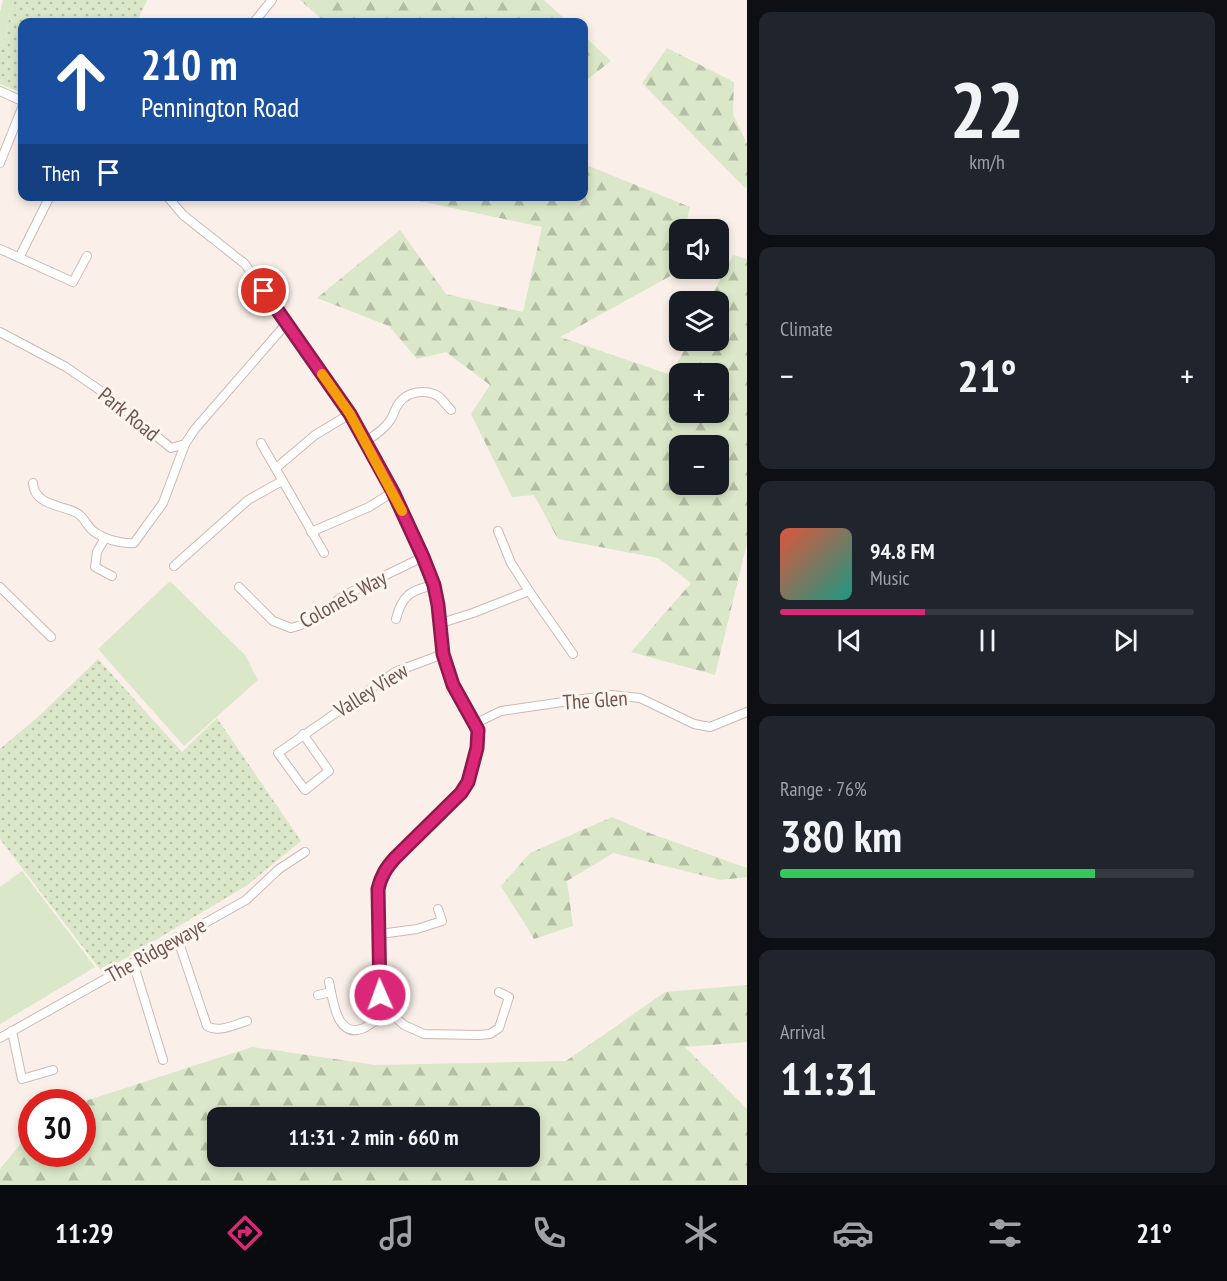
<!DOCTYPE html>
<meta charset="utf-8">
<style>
:root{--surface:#171b24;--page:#20242c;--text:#f1f3f6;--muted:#9ea1a6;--line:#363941;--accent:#db2777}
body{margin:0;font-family:"PT Sans Narrow",sans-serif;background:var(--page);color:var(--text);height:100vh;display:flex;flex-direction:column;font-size:22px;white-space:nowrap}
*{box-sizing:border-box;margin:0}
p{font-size:20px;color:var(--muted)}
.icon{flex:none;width:33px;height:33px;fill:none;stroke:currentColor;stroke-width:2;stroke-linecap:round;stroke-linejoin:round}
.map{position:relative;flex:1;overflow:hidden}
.panel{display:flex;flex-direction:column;gap:12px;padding:12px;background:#0d0f14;width:480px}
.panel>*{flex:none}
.banner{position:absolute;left:18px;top:18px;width:570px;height:183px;border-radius:12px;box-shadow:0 3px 9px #0003;background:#1a4fa0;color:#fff;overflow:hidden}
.tools{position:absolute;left:669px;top:219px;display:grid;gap:12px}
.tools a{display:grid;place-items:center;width:60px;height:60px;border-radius:12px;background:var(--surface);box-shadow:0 3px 9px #0003;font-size:30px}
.speed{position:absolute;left:18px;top:1089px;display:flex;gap:12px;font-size:30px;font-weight:700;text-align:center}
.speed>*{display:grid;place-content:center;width:78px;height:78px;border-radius:50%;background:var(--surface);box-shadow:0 3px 9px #0003;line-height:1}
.speed .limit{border:9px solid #d22;background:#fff;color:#111}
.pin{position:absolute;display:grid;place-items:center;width:51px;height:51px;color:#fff;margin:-26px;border:3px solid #fff;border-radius:50%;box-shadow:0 2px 6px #0007}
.me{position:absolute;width:66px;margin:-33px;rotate:358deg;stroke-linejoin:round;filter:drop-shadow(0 0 4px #0008)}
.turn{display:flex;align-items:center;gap:21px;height:126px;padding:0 24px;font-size:27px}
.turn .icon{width:78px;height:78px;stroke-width:2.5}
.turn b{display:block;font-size:42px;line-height:51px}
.then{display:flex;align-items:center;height:57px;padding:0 24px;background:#0003;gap:12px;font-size:22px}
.big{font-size:45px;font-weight:600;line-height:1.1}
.panel .tile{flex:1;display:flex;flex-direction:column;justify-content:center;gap:9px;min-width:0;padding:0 21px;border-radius:12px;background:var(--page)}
.panel .dial{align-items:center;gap:0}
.dial b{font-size:78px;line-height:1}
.song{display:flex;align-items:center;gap:18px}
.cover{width:72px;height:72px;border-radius:9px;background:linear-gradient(135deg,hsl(10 70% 55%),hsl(170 70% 35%))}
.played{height:6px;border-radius:3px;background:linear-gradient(90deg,var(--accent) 35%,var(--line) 35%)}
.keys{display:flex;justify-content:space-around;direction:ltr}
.heat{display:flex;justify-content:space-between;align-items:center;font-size:33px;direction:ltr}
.charge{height:9px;border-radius:4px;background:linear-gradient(90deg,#34c759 76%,var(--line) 0)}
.trip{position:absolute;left:207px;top:1107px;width:333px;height:60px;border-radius:12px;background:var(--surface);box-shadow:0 3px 9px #0003;font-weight:600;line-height:60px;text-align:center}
.tab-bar{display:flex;height:96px;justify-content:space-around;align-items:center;background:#090b0e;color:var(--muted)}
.tab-bar .icon{width:42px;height:42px}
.tab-bar .selected{color:var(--accent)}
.tab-bar b{font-size:27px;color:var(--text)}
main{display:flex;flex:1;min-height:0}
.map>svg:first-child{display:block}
</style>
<main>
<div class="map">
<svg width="747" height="1185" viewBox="0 0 747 1185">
<defs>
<pattern id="forest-firs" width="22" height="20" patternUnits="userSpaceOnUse" patternTransform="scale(1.5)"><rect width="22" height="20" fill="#dae7c8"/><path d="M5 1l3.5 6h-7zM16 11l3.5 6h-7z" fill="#b5bea5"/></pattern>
<pattern id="park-dots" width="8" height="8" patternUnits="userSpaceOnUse" patternTransform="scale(1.5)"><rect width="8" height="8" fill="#dae7c8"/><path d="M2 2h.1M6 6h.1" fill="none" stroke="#b5bea5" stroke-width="1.8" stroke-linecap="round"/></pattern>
</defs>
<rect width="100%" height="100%" fill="#faf0e9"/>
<!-- green -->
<g fill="#dae7c8">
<polygon points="3,0 14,0 0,55 0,12"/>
<polygon points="170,581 245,655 258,680 184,746 98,649"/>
<polygon points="22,871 95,967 0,1024 0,887"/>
</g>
<!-- forest -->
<g fill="url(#forest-firs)" fill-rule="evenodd">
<polygon points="300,0 544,0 568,22 325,22"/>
<polygon points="584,36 611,61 584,82"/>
<polygon points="667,48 734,82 733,114 747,144 747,186 745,188 642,83"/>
<path d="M 584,164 L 690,207 L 685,229 L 680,230 L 679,252 L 674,274 L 560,337 L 671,375 L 689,341 L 718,340 L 718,302 L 709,301 L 733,255 L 747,259 L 747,543 L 715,675 L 631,652 L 691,583 L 658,558 L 558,539 L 534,495 L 512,497 L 471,414 L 490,385 L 446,352 L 417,359 L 389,326 L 317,298 L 400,230 L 446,294 L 523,312 L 542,227 L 401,197 L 584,196 ZM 680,374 L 718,374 L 718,412 L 680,412 ZM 680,446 L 718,446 L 718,484 L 680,484 Z"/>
<polygon points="612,817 652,834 747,868 747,877 721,880 613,853 567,881 573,926 534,939 501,886 530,853"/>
<path d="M 747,985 L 747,1042 L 685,1047 L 747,1109 L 747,1185 L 0,1185 L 0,1169 L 31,1131 L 32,1154 L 82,1154 L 82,1102 L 252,1047 L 376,1065 L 566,1061 L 665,992 ZM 218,1118 L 530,1118 L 530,1156 L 218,1156 Z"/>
</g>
<!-- park -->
<g fill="url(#park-dots)">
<polygon points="14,0 147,0 137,22 22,22 22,93 0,84 0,55"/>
<polygon points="98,659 182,752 217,718 301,841 246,886 102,972 0,839 0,749 39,716"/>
</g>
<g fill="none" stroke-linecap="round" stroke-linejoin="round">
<defs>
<g id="street">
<polyline points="254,22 272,0"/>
<polyline points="0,91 22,101"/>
<polyline points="0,163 22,108"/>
<path d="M 167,196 L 183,215 L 245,264 L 350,414 L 393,492 L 423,557 L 434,585 L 438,605 L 443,654 L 453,685 L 478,730 L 477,748 L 468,782 L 461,793 L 395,858 C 386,868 381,876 378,889 L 380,934 L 378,979 L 380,995 L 388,1011 L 404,1025 L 424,1034 L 479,1035 L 490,1034 L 499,1028 L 509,997 L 499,992"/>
<polyline points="0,249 73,282 87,256"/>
<polyline points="20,256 50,196"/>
<polyline points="0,332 66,367 101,391 171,448 185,444 195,429 286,324"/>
<path d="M 366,441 C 375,435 385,429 391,419 C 394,414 395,408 399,403 C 408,391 426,389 438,396 C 442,399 447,406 451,410"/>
<polyline points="261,443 324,553"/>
<polyline points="276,468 315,435 350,414"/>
<path d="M 33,483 C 34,505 61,505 77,513 C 84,517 87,526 93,531 C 104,539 120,544 134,543 L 163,503 L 185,444"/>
<polyline points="498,531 511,563 529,591"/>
<polyline points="311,532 369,507 393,492"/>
<polyline points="105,538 97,552 95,567 112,576"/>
<polyline points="174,566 248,500 282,481"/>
<polyline points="0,587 51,637"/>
<polyline points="239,587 273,621 291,628 301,625 347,594 423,557"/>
<path d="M 396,619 C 402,595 411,590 434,585"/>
<polyline points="441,623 473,613 529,591 573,654"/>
<polyline points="474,724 501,711 611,695 640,698 694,724 710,727 747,712"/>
<polyline points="303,734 329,771 305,790 278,753 395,672 443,654"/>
<polyline points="380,934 417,929 442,921 438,909"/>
<path d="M 177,937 L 207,1026 C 219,1033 234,1025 247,1021"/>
<polyline points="133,962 163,1060"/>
<path d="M 329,982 C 333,999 336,1040 364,1028 C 372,1024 380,1017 388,1011"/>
<polyline points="318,995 331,992"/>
<polyline points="12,1031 22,1079 53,1070"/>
<polyline points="0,1038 246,900 279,869 305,852"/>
</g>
</defs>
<!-- street casing -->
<use href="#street" stroke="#cdb9b3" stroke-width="10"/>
<!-- street -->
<use href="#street" stroke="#fff" stroke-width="8"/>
</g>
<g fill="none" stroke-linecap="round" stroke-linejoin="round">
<defs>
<path id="route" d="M 264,291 L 350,414 L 393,492 L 423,557 L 434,585 L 438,605 L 443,654 L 453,685 L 478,730 L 477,748 L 468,782 L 461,793 L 395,858 C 386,868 381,876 378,889 L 380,995"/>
</defs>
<!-- route casing -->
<use href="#route" stroke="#8e194d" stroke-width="15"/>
<!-- route -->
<use href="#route" stroke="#db2777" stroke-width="10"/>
<!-- slow -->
<polyline stroke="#f59e0b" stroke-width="10" points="322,374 350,414 402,511"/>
</g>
<g text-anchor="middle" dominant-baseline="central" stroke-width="6" stroke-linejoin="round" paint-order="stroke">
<!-- street labels -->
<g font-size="21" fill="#72554f" stroke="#fdf5ef">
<text transform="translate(129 414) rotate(39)">Park Road</text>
<text transform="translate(343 599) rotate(-29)">Colonels Way</text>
<text transform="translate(371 690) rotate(-32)">Valley View</text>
<text transform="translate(595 700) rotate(-4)">The Glen</text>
<text transform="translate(156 950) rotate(-29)">The Ridgewaye</text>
</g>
</g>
</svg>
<div class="tools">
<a><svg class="icon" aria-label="sound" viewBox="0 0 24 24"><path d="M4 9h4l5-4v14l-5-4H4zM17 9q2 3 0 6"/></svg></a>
<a><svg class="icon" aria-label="layers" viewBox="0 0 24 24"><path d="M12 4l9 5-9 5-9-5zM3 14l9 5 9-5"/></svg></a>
<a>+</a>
<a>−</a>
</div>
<div class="speed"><div class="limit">30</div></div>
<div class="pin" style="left:264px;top:291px;background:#d93025"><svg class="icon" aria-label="arrive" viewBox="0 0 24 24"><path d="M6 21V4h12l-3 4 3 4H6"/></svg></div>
<svg class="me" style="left:380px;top:995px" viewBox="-20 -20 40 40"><circle r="17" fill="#db2777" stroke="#fff" stroke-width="3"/><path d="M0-11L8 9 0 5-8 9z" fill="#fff"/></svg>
<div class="trip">11:31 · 2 min · 660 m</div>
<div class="banner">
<div class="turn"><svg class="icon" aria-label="ahead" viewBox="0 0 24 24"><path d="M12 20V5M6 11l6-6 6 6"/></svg><div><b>210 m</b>Pennington Road</div></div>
<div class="then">Then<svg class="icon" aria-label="arrive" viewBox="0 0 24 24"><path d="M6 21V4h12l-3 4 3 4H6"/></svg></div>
</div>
</div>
<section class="panel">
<div class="tile dial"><b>22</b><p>km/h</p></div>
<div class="tile"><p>Climate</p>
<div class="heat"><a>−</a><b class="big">21°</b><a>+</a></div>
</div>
<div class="tile">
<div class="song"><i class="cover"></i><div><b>94.8 FM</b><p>Music</p></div></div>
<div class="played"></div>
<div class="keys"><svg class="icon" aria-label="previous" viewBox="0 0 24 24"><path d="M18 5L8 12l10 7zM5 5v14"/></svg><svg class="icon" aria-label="pause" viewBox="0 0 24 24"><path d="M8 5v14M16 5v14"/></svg><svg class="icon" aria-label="next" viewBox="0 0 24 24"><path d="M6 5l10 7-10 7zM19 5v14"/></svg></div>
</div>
<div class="tile"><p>Range · 76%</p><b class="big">380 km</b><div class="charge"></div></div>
<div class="tile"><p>Arrival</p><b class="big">11:31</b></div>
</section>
</main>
<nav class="tab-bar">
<b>11:29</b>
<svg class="icon selected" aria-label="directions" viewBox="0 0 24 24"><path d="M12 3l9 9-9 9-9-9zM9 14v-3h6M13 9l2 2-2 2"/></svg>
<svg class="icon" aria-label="music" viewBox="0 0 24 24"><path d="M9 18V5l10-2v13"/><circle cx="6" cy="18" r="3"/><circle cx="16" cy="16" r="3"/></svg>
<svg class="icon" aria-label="phone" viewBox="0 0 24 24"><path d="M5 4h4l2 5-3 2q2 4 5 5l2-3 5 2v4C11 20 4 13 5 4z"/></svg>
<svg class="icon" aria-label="climate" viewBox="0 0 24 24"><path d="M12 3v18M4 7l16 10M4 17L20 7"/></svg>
<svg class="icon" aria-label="car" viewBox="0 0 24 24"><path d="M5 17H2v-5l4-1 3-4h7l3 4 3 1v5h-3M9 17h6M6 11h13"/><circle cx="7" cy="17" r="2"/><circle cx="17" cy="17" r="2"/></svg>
<svg class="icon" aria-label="filters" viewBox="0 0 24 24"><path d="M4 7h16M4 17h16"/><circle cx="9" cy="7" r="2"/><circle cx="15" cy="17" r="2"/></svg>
<b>21°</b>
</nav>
